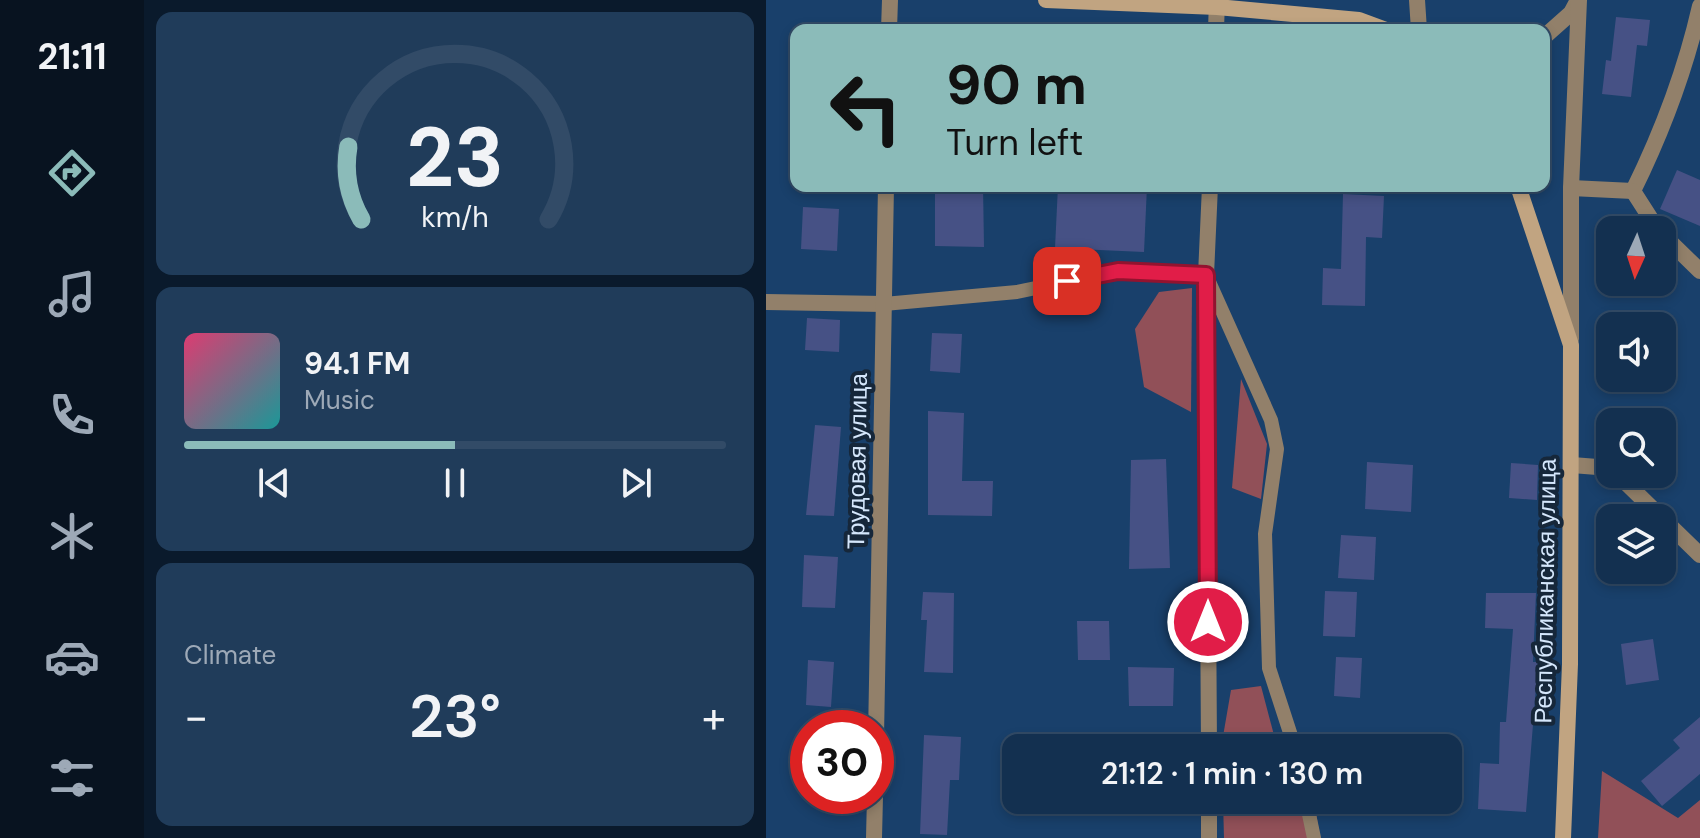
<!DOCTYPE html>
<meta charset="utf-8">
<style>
:root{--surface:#133050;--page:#203c5a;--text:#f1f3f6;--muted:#9da9b7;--line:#324b67;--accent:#8bbbb9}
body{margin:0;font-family:"DM Sans",sans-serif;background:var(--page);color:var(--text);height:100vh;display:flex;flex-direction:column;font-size:30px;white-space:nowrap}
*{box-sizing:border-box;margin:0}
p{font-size:26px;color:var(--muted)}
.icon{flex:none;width:44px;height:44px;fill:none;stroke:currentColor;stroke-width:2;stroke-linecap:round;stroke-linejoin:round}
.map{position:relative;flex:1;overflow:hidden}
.details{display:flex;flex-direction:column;gap:12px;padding:12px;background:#0a1a2c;width:622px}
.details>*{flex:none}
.banner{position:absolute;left:24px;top:24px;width:760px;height:168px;border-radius:16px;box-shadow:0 4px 12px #0003,0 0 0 2px var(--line);background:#8bbbb9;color:#111;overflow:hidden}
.needle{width:52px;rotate:183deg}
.controls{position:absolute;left:830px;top:216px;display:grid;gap:16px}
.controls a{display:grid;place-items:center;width:80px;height:80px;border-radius:16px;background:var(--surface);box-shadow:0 4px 12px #0003,0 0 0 2px var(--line);font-size:40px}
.speed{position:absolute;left:24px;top:710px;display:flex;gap:16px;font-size:40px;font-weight:700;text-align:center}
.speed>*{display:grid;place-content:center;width:104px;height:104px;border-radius:50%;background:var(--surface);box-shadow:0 4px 12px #0003,0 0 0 2px var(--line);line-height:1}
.speed .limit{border:12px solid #d22;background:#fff;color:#111}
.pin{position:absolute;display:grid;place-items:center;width:68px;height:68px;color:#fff;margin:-34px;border-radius:16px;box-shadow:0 4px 12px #0006}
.me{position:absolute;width:88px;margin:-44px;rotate:0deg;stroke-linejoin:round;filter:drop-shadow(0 0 6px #0008)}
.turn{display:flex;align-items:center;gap:28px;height:168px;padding:0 24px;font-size:36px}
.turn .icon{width:104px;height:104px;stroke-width:2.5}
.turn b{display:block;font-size:56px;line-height:68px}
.big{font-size:60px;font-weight:600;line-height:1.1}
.details .card{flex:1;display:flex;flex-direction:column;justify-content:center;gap:12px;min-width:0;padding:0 28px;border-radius:16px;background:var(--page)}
.details .dial{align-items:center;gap:0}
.dial svg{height:208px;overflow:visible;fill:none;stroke:var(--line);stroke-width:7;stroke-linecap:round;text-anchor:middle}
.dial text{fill:var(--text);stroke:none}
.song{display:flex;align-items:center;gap:24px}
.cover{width:96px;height:96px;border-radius:12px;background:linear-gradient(135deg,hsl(340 70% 55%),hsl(180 70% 35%))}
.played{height:8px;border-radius:4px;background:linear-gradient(90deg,var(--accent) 50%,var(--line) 50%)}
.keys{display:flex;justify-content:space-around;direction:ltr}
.heat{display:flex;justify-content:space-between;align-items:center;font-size:44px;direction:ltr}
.trip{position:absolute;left:236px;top:734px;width:460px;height:80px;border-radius:16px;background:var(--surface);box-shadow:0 4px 12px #0003,0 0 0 2px var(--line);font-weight:600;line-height:80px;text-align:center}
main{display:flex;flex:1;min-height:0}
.tab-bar{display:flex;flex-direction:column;width:144px;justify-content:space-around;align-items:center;background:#081320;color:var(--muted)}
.tab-bar .icon{width:56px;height:56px}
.tab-bar .on{color:var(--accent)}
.tab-bar b{font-size:36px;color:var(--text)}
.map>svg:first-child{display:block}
</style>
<main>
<nav class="tab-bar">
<b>21:11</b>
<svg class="icon on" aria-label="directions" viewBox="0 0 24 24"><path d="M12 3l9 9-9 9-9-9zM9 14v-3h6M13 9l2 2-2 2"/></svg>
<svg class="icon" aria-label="music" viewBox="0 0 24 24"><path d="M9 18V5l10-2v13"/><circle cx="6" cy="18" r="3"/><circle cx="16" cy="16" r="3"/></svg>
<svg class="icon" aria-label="phone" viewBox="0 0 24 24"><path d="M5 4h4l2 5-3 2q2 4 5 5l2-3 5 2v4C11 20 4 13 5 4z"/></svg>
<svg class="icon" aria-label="climate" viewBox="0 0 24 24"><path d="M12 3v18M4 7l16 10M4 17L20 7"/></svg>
<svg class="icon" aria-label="car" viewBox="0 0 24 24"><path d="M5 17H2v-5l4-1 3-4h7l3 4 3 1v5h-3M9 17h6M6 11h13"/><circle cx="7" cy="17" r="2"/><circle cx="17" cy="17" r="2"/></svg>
<svg class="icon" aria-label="filters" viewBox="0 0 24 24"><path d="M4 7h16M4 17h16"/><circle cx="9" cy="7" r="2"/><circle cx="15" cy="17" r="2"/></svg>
</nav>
<section class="details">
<div class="card dial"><svg viewBox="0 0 100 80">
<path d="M14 69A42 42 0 1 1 86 69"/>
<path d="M14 69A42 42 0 0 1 9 41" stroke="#8bbbb9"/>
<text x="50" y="56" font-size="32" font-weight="700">23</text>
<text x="50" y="72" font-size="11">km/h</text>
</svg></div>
<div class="card">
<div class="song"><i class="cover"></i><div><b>94.1 FM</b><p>Music</p></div></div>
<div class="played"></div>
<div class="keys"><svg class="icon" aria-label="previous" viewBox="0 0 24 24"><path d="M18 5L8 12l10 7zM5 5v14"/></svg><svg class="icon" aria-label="pause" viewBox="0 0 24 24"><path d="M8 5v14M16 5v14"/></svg><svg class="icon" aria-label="next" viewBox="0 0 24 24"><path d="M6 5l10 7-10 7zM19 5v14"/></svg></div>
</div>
<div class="card"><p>Climate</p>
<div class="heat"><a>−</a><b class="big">23°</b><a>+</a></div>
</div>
</section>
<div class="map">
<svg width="934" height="838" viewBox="0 0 934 838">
<rect width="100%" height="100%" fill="#19406b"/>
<!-- forest -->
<g fill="#915058">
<polygon points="426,288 425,412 378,387 369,329 393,292"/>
<polygon points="475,379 501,444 495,499 466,488"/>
<polygon points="495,686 509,739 523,748 455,748 465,690"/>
<polygon points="836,771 912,818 934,800 934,838 832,838"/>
<polygon points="457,800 548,800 554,838 458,838"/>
</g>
<!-- building -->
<g fill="#465185">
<polygon points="850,17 884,20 881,46 871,45 865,97 836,94 840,60 845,61"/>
<polygon points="911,170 934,180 934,226 894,209"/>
<polygon points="169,186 217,186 218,247 169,246"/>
<polygon points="292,186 381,186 378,252 289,248"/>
<polygon points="577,194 618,196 616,238 600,237 599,306 556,305 557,268 575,269"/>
<polygon points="37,207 73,209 71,251 35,249"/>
<polygon points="41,318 74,320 73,352 39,350"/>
<polygon points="166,333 196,334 194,373 164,371"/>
<polygon points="162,411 198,413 196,481 227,481 226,516 162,515"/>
<polygon points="49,425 75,427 68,516 40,515"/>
<polygon points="400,459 404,568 363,569 365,460"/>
<polygon points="601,462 647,465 645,512 599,509"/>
<polygon points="745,463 772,465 771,500 743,498"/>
<polygon points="575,535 610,537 608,580 572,578"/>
<polygon points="38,555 72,557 69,608 36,607"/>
<polygon points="559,591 591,592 589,637 557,636"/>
<polygon points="157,592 188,593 187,673 158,672 161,620 155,620"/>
<polygon points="720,593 770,593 767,662 772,662 760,812 712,809 714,763 733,764 734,722 740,722 747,629 719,628"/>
<polygon points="311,621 343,621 344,660 312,660"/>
<polygon points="887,639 893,680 860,685 855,644"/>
<polygon points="570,657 596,658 594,698 568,696"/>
<polygon points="42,660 68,662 65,707 40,705"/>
<polygon points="362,667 408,668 407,706 363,706"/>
<polygon points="934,717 934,774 896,806 875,781 914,748 907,740"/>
<polygon points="158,735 195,737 193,780 184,780 181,835 154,834"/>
</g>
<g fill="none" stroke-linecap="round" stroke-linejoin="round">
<!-- lane -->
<g stroke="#92806a" stroke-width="14">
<polyline points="118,304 251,292 352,271 440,275 505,420 511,449 499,534 503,668 529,748"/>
<polyline points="540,800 548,838"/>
</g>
<!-- street -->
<g stroke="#92806a" stroke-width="16">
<polyline points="651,0 653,30"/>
<polyline points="123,30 124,0"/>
<polyline points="450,30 451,0"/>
<polyline points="778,37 805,13 812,0"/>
<polyline points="805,188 867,191"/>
<path d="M 867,191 C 897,130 919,72 934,6"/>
<polyline points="867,191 892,230"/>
<polyline points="896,234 934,271"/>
<polyline points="0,302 118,304"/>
<polyline points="805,339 805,188 813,0"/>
<polyline points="806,465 844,468"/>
<polyline points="851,474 896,518"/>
<polyline points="896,518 934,555"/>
<polyline points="110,737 120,186"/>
<polyline points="443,748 440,275 444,186"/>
<polyline points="443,800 443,838"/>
<polyline points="108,838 109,796"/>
</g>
<!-- secondary -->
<g stroke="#c1a481" stroke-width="16">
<polyline points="280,0 451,7 593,20 620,30"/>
<polyline points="752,186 805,345 804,664 797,838"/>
</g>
</g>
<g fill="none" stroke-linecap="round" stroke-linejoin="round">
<defs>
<polyline id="route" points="301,281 352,271 440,275 442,622"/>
</defs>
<!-- route casing -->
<use href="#route" stroke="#92132f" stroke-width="20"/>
<!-- route -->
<use href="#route" stroke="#e11d48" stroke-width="14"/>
</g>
<g text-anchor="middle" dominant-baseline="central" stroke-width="8" stroke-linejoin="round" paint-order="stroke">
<!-- street labels -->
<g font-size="24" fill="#d5e7fc" stroke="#16273a">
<text transform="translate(91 461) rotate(-89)">Трудовая улица</text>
<text transform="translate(779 591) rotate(-89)">Республиканская улица</text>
</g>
</g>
</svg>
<div class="controls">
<a><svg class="needle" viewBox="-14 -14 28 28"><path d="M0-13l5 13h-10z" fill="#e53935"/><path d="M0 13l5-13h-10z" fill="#9da9b7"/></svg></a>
<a><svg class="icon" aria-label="sound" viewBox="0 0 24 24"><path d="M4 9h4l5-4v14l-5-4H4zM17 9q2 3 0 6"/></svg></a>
<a><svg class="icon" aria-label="search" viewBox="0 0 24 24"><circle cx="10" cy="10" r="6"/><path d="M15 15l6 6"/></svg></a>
<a><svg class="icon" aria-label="layers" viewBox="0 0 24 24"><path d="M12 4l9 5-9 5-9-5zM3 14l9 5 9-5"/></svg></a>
</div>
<div class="speed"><div class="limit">30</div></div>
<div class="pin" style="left:301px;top:281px;background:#d93025"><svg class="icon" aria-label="arrive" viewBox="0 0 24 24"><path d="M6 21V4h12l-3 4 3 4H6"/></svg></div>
<svg class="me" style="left:442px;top:622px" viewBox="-20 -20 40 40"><circle r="17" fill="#e11d48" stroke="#fff" stroke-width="3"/><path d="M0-11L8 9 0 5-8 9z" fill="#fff"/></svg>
<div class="trip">21:12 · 1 min · 130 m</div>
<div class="banner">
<div class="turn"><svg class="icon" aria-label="left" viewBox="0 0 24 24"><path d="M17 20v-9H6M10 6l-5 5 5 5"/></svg><div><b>90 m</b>Turn left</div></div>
</div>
</div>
</main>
